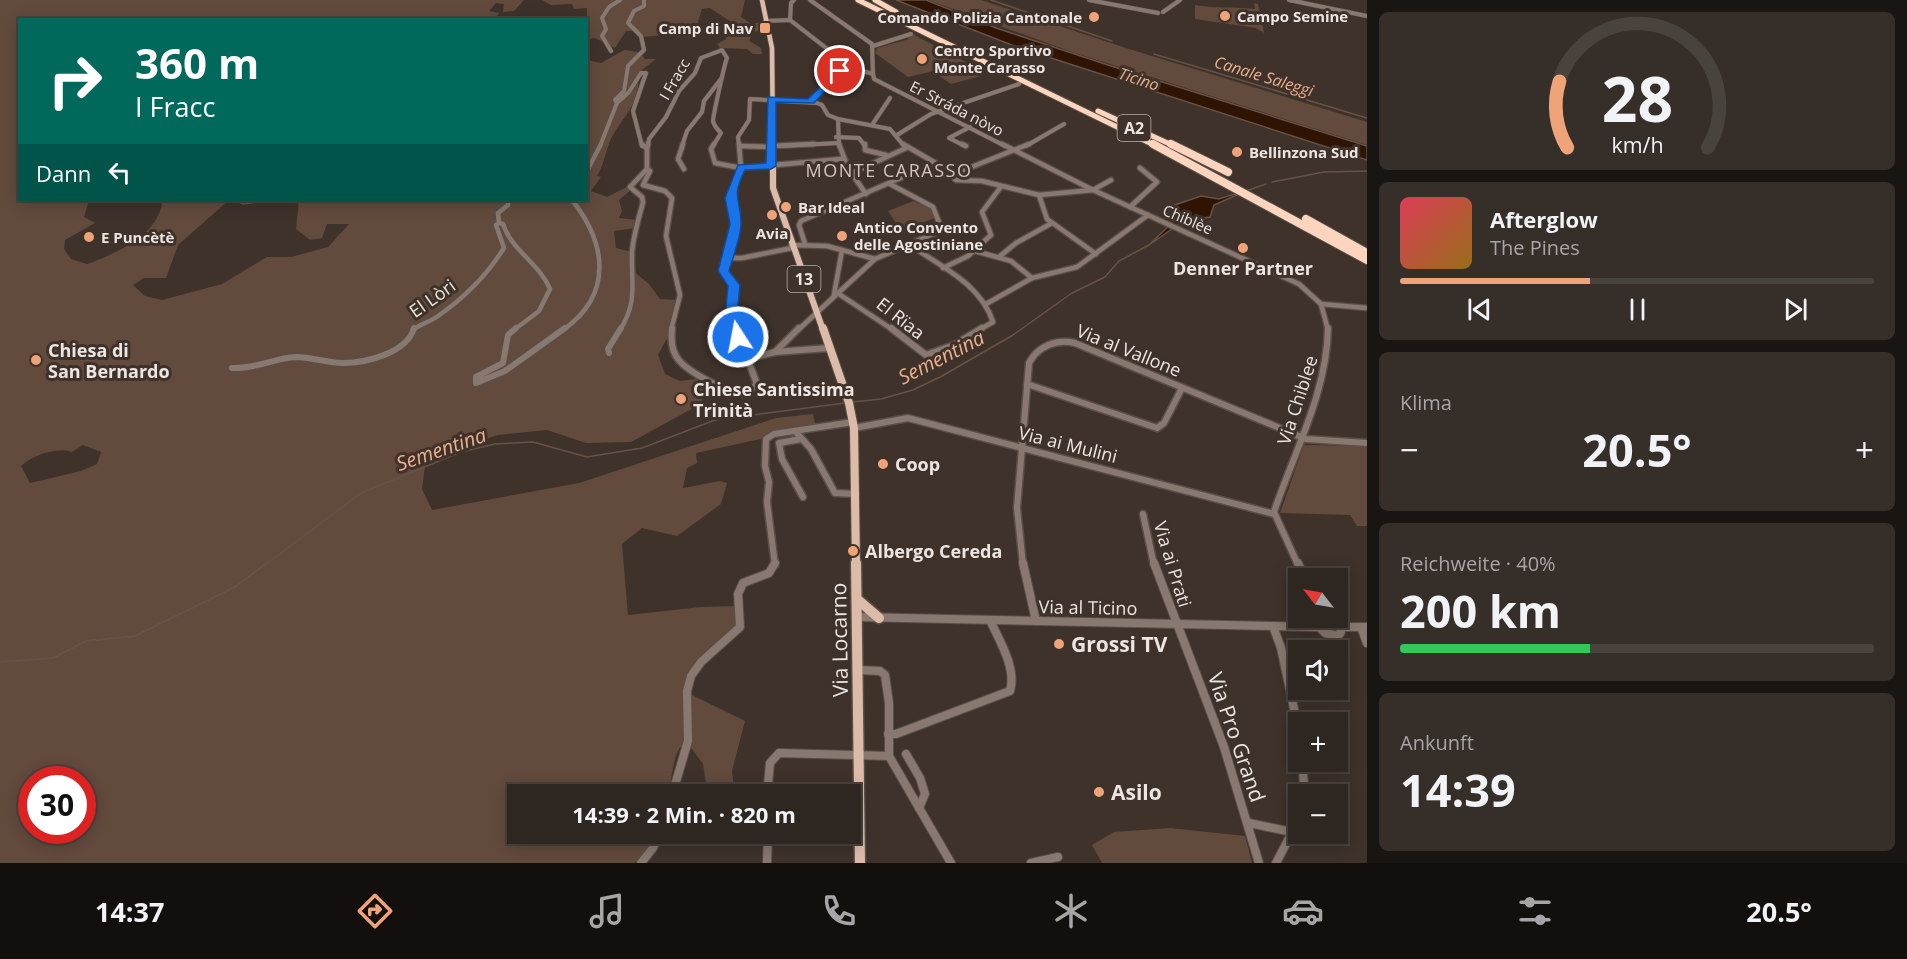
<!DOCTYPE html>
<html lang="de">
<meta charset="utf-8">
<style>
:root{--surface:#2e2620;--page:#362e29;--text:#f1f3f6;--muted:#a7a5a5;--line:#49433e;--accent:#efa378}
body{margin:0;font-family:"Open Sans",sans-serif;background:var(--page);color:var(--text);height:100vh;display:flex;flex-direction:column;font-size:22px;white-space:nowrap}
*{box-sizing:border-box;margin:0}
p{font-size:20px;color:var(--muted)}
.icon{flex:none;width:33px;height:33px;fill:none;stroke:currentColor;stroke-width:2;stroke-linecap:round;stroke-linejoin:round}
.map{position:relative;flex:1;overflow:hidden}
.side{display:flex;flex-direction:column;gap:12px;padding:12px;background:#191512;width:540px}
.side>*{flex:none}
.hud{position:absolute;left:18px;top:18px;width:570px;height:183px;border-radius:0px;box-shadow:0 3px 15px #0003,0 0 0 2px var(--line);background:#00695c;color:#fff;overflow:hidden}
.needle{width:39px;rotate:301deg}
.fabs{position:absolute;left:1288px;top:568px;display:grid;gap:12px}
.fabs a{display:grid;place-items:center;width:60px;height:60px;border-radius:0px;background:var(--surface);box-shadow:0 3px 15px #0003,0 0 0 2px var(--line);font-size:30px}
.speed{position:absolute;left:18px;top:766px;display:flex;gap:12px;font-size:30px;font-weight:700;text-align:center}
.speed>*{display:grid;place-content:center;width:78px;height:78px;border-radius:50%;background:var(--surface);box-shadow:0 3px 15px #0003,0 0 0 2px var(--line);line-height:1}
.speed .limit{border:9px solid #d22;background:#fff;color:#111}
.pin{position:absolute;display:grid;place-items:center;width:51px;height:51px;color:#fff;margin:-26px;border:3px solid #fff;border-radius:50%;box-shadow:0 2px 6px #0007}
.me{position:absolute;width:66px;margin:-33px;rotate:349deg;stroke-linejoin:round;filter:drop-shadow(0 0 4px #0008)}
.turn{display:flex;align-items:center;gap:21px;height:126px;padding:0 18px;font-size:27px}
.turn .icon{width:78px;height:78px;stroke-width:2.5}
.turn b{display:block;font-size:42px;line-height:51px}
.then{display:flex;align-items:center;height:57px;padding:0 18px;background:#0003;gap:12px;font-size:22px}
.big{font-size:45px;font-weight:700;line-height:1.1}
.side .tile{flex:1;display:flex;flex-direction:column;justify-content:center;gap:9px;min-width:0;padding:0 21px;border-radius:9px;background:var(--page)}
.side .dial{align-items:center;gap:0}
.dial svg{height:156px;overflow:visible;fill:none;stroke:var(--line);stroke-width:7;stroke-linecap:round;text-anchor:middle}
.dial text{fill:var(--text);stroke:none}
.song{display:flex;align-items:center;gap:18px}
.cover{width:72px;height:72px;border-radius:9px;background:linear-gradient(135deg,hsl(350 70% 55%),hsl(40 70% 35%))}
.played{height:6px;border-radius:3px;background:linear-gradient(90deg,var(--accent) 40%,var(--line) 40%)}
.keys{display:flex;justify-content:space-around;direction:ltr}
.heat{display:flex;justify-content:space-between;align-items:center;font-size:33px;direction:ltr}
.charge{height:9px;border-radius:4px;background:linear-gradient(90deg,#34c759 40%,var(--line) 0)}
.trip{position:absolute;left:507px;top:784px;width:354px;height:60px;border-radius:0px;background:var(--surface);box-shadow:0 3px 15px #0003,0 0 0 2px var(--line);font-weight:700;line-height:60px;text-align:center}
.tab-bar{display:flex;height:96px;justify-content:space-around;align-items:center;background:#120f0d;color:var(--muted)}
.tab-bar .icon{width:42px;height:42px}
.tab-bar .on{color:var(--accent)}
.tab-bar b{font-size:27px;color:var(--text)}
main{display:flex;flex:1;min-height:0}
.map>svg:first-child{display:block}
</style>
<main>
<div class="map">
<svg width="1367" height="863" viewBox="0 0 1367 863">
<rect width="100%" height="100%" fill="#3e322b"/>
<!-- green -->
<g fill="#624a3d" fill-rule="evenodd">
<path d="M 0,0 L 524,0 L 514,11 L 503,12 L 504,4 L 496,3 L 489,11 L 499,13 L 494,20 L 20,20 L 20,200 L 89,200 L 84,217 L 95,223 L 65,240 L 64,249 L 71,259 L 87,264 C 115,254 161,234 162,200 L 229,200 L 178,245 L 166,278 L 144,278 L 133,285 L 145,296 L 162,300 L 222,284 L 267,257 L 291,257 L 328,247 L 349,224 L 327,224 L 322,238 L 310,240 L 296,229 L 299,200 L 586,200 L 587,60 L 601,63 L 624,50 L 639,52 L 645,59 L 656,59 L 638,73 C 642,104 622,116 610,141 C 605,153 604,165 597,176 L 601,177 L 591,191 L 607,197 L 631,185 L 632,189 L 619,200 L 622,211 L 619,218 L 638,220 L 636,228 L 614,231 L 616,248 L 632,252 L 632,270 L 649,284 L 660,299 L 679,300 L 674,309 L 671,331 L 658,355 L 665,374 L 680,381 L 705,378 L 707,390 L 699,405 L 631,442 L 586,443 L 547,430 L 498,435 L 426,459 L 422,489 L 432,510 L 579,483 L 776,418 L 813,414 L 816,427 L 696,453 L 697,463 L 687,468 L 683,488 L 720,481 L 727,483 L 721,504 L 677,536 L 642,528 L 622,544 L 628,615 L 701,607 L 737,606 L 736,627 L 689,675 L 690,694 L 745,721 L 732,771 L 735,795 L 708,795 L 703,764 L 692,749 L 680,747 L 675,758 L 668,795 L 518,795 L 518,834 L 655,834 L 651,845 L 635,863 L 0,863 ZM 83,445 L 101,452 L 97,464 L 81,471 L 30,483 L 21,466 C 33,455 56,447 72,452 ZM 32,780 L 82,780 L 82,831 L 32,831 Z"/>
<polygon points="542,0 745,0 741,17 750,23 766,23 769,32 754,31 749,41 761,48 762,54 753,54 747,49 720,48 717,44 726,39 731,22 710,8 702,9 693,38 665,35 642,37 635,31 626,31 615,48 595,38 587,39 587,8 574,9 572,4 551,5"/>
<polygon points="928,0 981,0 1126,48 1367,122 1367,145 1075,53"/>
<path d="M 1254,3 L 1258,4 L 1264,33 L 1256,28 L 1195,19 L 1195,5 C 1219,9 1232,6 1255,9 Z"/>
<polygon points="915,34 916,36 968,63 908,77 875,53 877,48 909,39 906,37"/>
<polygon points="965,65 981,76 951,84 935,73"/>
<polygon points="913,201 932,209 935,218 901,231 888,211"/>
<polygon points="1304,445 1367,446 1367,526 1357,526 1350,515 1280,513"/>
<polygon points="1170,828 1245,836 1252,863 1102,863 1092,845 1114,832"/>
</g>
<!-- water -->
<g fill="#2f1303" stroke="#685246" stroke-width="1.5">
<polygon points="896,0 926,0 996,28 1111,66 1367,146 1367,160 1017,47"/>
<polygon points="1248,190 1214,205 1210,217 1185,220 1149,245 1177,218 1169,207 1201,196 1219,199"/>
</g>
<g fill="none" stroke-linecap="round" stroke-linejoin="round">
<!-- stream-far1 -->
<g stroke="#685246" stroke-width="1.5">
<polyline points="991,0 1112,41"/>
<polyline points="1154,54 1367,118"/>
<polyline points="1272,182 1324,172 1367,171"/>
<polyline points="1246,191 1266,184"/>
<polyline points="235,200 243,204 271,200"/>
<polyline points="277,200 289,200"/>
<polyline points="853,402 881,399 913,390 942,376 1013,335 1072,293 1105,277 1119,261 1149,245"/>
<polyline points="265,565 361,493 461,452 495,444 533,442 587,457 642,448 715,420 845,403"/>
</g>
<!-- stream -->
<polyline stroke="#685246" stroke-width="2" points="0,662 53,658 86,641 135,636 235,587 267,563"/>
<defs>
<g id="minor-far3">
<polyline points="810,0 872,44 873,74"/>
<polyline points="1089,0 1158,13"/>
<polyline points="1289,0 1367,16"/>
<polyline points="1163,12 1180,0"/>
<polyline points="790,20 791,3 794,0"/>
<polyline points="765,21 790,20 852,68 873,74"/>
<polyline points="873,46 911,34"/>
<polyline points="611,51 602,36 606,29 602,18 609,7 620,0"/>
<polyline points="873,74 874,79 1005,146"/>
<polyline points="811,101 838,73 852,68"/>
<polyline points="617,103 629,92 641,73 646,73 633,111 642,146"/>
<polyline points="838,119 839,146"/>
<polyline points="872,125 890,98"/>
<polyline points="897,135 931,114 1019,84"/>
<polyline points="836,137 859,138 865,146"/>
<polyline points="600,146 617,103 615,100 624,91 628,66 644,50 641,36 628,23 634,11 644,6 644,0"/>
<path d="M 648,146 L 649,139 L 666,117 L 679,91 L 695,73 L 701,58 L 722,50 L 727,58 C 725,62 713,116 713,121 C 714,126 717,129 721,133 L 713,146"/>
<polyline points="682,146 687,131 702,112 704,101 721,79"/>
<polyline points="739,146 738,137 749,120 750,99 817,103 822,105 828,115 838,119 890,129 904,146"/>
<polyline points="781,146 838,143"/>
<polyline points="965,146 949,138 970,127"/>
<polyline points="1026,146 1064,124"/>
</g>
<g id="minor-far2">
<polyline points="642,144 647,149 648,144"/>
<polyline points="683,144 678,159 684,169"/>
<polyline points="714,144 711,149 715,163 741,168 842,159"/>
<polyline points="739,144 741,168"/>
<polyline points="839,144 848,168 866,194"/>
<polyline points="865,144 865,150 886,155"/>
<polyline points="903,144 939,165 956,180 982,181 1039,195 1093,190 1111,180"/>
<polyline points="962,144 966,146"/>
<polyline points="1002,144 1093,190 1299,284 1321,304 1328,330"/>
<polyline points="740,146 771,147"/>
<polyline points="771,146 814,144"/>
<polyline points="647,149 647,169 650,171 643,185 665,191 672,198 666,236 680,295 671,330"/>
<polyline points="586,173 601,144"/>
<polyline points="850,174 906,148"/>
<polyline points="949,176 1029,144"/>
<polyline points="1039,195 1047,219 1096,254"/>
<polyline points="1130,207 1157,182 1140,168"/>
<path d="M 499,223 L 503,224 C 512,251 539,263 550,289 L 539,311 L 514,330"/>
<polyline points="805,244 799,225 801,221 912,173 941,168"/>
<polyline points="791,245 827,246 875,259 942,230 933,207 890,184"/>
<path d="M 910,245 C 940,266 981,284 993,322 L 979,330"/>
<polyline points="975,251 1011,261 1032,278"/>
<polyline points="999,257 1016,243 1052,223"/>
<polyline points="726,258 742,258 792,248"/>
<polyline points="943,268 968,256 991,235 982,212 1000,188"/>
<polyline points="839,294 893,330"/>
<polyline points="834,295 842,250"/>
<polyline points="986,304 1032,278 1077,267 1148,215"/>
<polyline points="1321,304 1367,308"/>
<path d="M 413,330 C 420,324 430,322 438,316 C 464,298 487,275 504,248 L 496,225 L 499,223 L 498,213 L 508,205 L 508,200"/>
<path d="M 563,330 C 613,295 607,244 572,200"/>
<path d="M 620,330 C 638,301 631,285 632,253 C 633,236 639,218 643,202 L 642,197 L 630,187 L 647,169"/>
<polyline points="736,330 734,285 723,271 735,224 730,198 741,168"/>
<polyline points="798,330 875,259"/>
</g>
<g id="minor-far1">
<polyline points="516,328 508,335 503,363 476,377 476,383 505,371 565,328"/>
<path d="M 672,328 C 671,338 671,348 676,356 C 683,370 730,395 746,394 L 757,384 L 736,328"/>
<polyline points="891,328 926,355 954,345 982,328"/>
<polyline points="775,352 829,348"/>
<polyline points="609,353 608,349 621,328"/>
<polyline points="751,358 775,352 799,328"/>
<path d="M 232,368 C 257,369 274,358 296,357 C 312,357 327,363 343,363 C 366,363 407,353 414,328"/>
<polyline points="1027,384 1157,428 1164,423 1182,388"/>
<polyline points="854,428 908,418 1274,514"/>
<polyline points="795,431 811,449 835,493 856,494"/>
<polyline points="801,439 779,443 782,459 803,497"/>
<polyline points="1143,514 1154,565"/>
<polyline points="775,565 767,502 769,482 765,466 766,439 774,434 853,422"/>
<path d="M 1023,565 L 1017,508 L 1029,363 C 1038,346 1056,339 1075,343 L 1306,439 L 1367,443"/>
<path d="M 1298,565 L 1274,512 C 1294,452 1327,393 1328,328"/>
</g>
<g id="minor">
<polyline points="1023,563 1036,621"/>
<polyline points="1154,563 1224,747 1259,863"/>
<polyline points="1298,563 1305,579"/>
<polyline points="858,617 1317,627"/>
<polyline points="1317,618 1316,624 1325,633 1338,636 1341,632 1339,624 1331,618"/>
<polyline points="1273,626 1281,648 1299,732"/>
<polyline points="1340,627 1367,627"/>
<polyline points="1361,627 1367,643"/>
<polyline points="858,670 880,671 885,675 889,703 889,756"/>
<path d="M 888,734 L 896,734 L 1010,691 C 1017,668 999,640 990,620"/>
<polyline points="906,754 920,778 925,794 919,808"/>
<polyline points="1302,762 1305,795"/>
<polyline points="672,795 688,741 687,691 691,676 701,662 740,627 738,594 743,583 769,573 775,563"/>
<polyline points="767,795 770,763 779,753 889,756 951,863"/>
<polyline points="1249,823 1292,832"/>
<polyline points="641,863 653,848 659,834"/>
<polyline points="767,863 768,834"/>
<polyline points="1031,863 1058,857"/>
<polyline points="1276,863 1299,819"/>
</g>
<polyline id="major-far3" points="762,0 772,48 773,146"/>
<polyline id="major-far2" points="773,144 773,188 823,330"/>
<polyline id="major-far1" points="823,328 849,403 854,428 856,565"/>
<g id="major">
<polyline points="856,563 860,863"/>
<polyline points="858,600 879,618"/>
</g>
<g id="highway-far1">
<polyline points="858,0 1156,146"/>
<polyline points="875,0 896,12"/>
<polyline points="1098,111 1174,146"/>
</g>
<g id="highway">
<polyline points="1153,144 1367,260"/>
<polyline points="1171,144 1228,172"/>
<polyline points="1306,219 1367,253"/>
</g>
</defs>
<!-- minor-far3 casing -->
<use href="#minor-far3" stroke="#5a4f48" stroke-width="5"/>
<!-- minor-far2 casing -->
<use href="#minor-far2" stroke="#5a4f48" stroke-width="7"/>
<!-- minor-far1 casing -->
<use href="#minor-far1" stroke="#5a4f48" stroke-width="9"/>
<!-- minor casing -->
<use href="#minor" stroke="#5a4f48" stroke-width="10"/>
<!-- major-far3 casing -->
<use href="#major-far3" stroke="#5a4f48" stroke-width="6"/>
<!-- major-far2 casing -->
<use href="#major-far2" stroke="#5a4f48" stroke-width="8"/>
<!-- major-far1 casing -->
<use href="#major-far1" stroke="#5a4f48" stroke-width="10"/>
<!-- major casing -->
<use href="#major" stroke="#5a4f48" stroke-width="13"/>
<!-- highway-far1 casing -->
<use href="#highway-far1" stroke="#5a4f48" stroke-width="7"/>
<!-- highway casing -->
<use href="#highway" stroke="#5a4f48" stroke-width="10"/>
<!-- minor-far3 -->
<use href="#minor-far3" stroke="#88786f" stroke-width="4"/>
<!-- minor-far2 -->
<use href="#minor-far2" stroke="#88786f" stroke-width="4.5"/>
<!-- minor-far1 -->
<use href="#minor-far1" stroke="#88786f" stroke-width="6"/>
<!-- minor -->
<use href="#minor" stroke="#88786f" stroke-width="8"/>
<!-- major-far3 -->
<use href="#major-far3" stroke="#dcbba9" stroke-width="4.5"/>
<!-- major-far2 -->
<use href="#major-far2" stroke="#dcbba9" stroke-width="6"/>
<!-- major-far1 -->
<use href="#major-far1" stroke="#dcbba9" stroke-width="8"/>
<!-- major -->
<use href="#major" stroke="#dcbba9" stroke-width="10"/>
<!-- highway-far1 -->
<use href="#highway-far1" stroke="#fdd5bf" stroke-width="5"/>
<!-- highway -->
<use href="#highway" stroke="#fdd5bf" stroke-width="8"/>
</g>
<!-- route -->
<path fill="#1a73e8" stroke="#114b97" stroke-width="1.5" d="M 837,70 L 844,71 L 814,103 L 776,102 L 776,166 L 771,169 L 745,170 C 730,199 742,200 741,225 C 740,240 733,257 729,271 L 740,285 L 738,306 L 744,337 L 738,341 L 734,340 L 726,306 L 728,286 L 718,271 L 730,224 L 725,198 L 738,165 L 766,163 L 768,97 L 808,99 Z"/>
<!-- markers -->
<g fill="#efa378" stroke="#3e322b" stroke-width="2">
<circle cx="1225" cy="16" r="6"/>
<circle cx="1094" cy="17" r="6"/>
<rect x="759" y="22" width="12" height="12" rx="3"/>
<circle cx="922" cy="59" r="6"/>
<circle cx="1237" cy="152" r="6"/>
<circle cx="786" cy="207" r="6"/>
<circle cx="772" cy="215" r="6"/>
<circle cx="842" cy="236" r="6"/>
<circle cx="89" cy="237" r="6"/>
<circle cx="1243" cy="248" r="6"/>
<circle cx="36" cy="360" r="6"/>
<circle cx="681" cy="399" r="6"/>
<circle cx="883" cy="464" r="6"/>
<circle cx="853" cy="551" r="6"/>
<circle cx="1059" cy="644" r="6"/>
<circle cx="1099" cy="792" r="6"/>
</g>
<g text-anchor="middle" dominant-baseline="central" stroke-width="6" stroke-linejoin="round" paint-order="stroke">
<!-- far-poi labels -->
<g font-size="15" font-weight="bold" fill="#ede5e1" stroke="#3e322b" text-anchor="start">
<text x="1237" y="16">Campo Semine</text>
<text x="1082" y="17" text-anchor="end">Comando Polizia Cantonale</text>
<text x="753" y="28" text-anchor="end">Camp di Nav</text>
<text x="934" y="50">Centro Sportivo<tspan x="934" dy="17">Monte Carasso</tspan></text>
<text x="1249" y="152">Bellinzona Sud</text>
<text x="798" y="207">Bar Ideal</text>
<text x="854" y="227">Antico Convento<tspan x="854" dy="17">delle Agostiniane</tspan></text>
<text x="772" y="233" text-anchor="middle">Avia</text>
<text x="101" y="237">E Puncètè</text>
</g>
<!-- far-street labels -->
<g font-size="15" fill="#ede5e1" stroke="#3e322b">
<text transform="translate(674 79) rotate(-60)">I Fracc</text>
<text transform="translate(957 108) rotate(27)">Er Stráda nòvo</text>
<text transform="translate(1188 219) rotate(23)">Chiblèe</text>
</g>
<!-- far-water labels -->
<g font-size="16" font-style="italic" fill="#ebaf8e" stroke="#3e322b">
<text transform="translate(1264 76) rotate(17)">Canale Saleggi</text>
<text transform="translate(1139 79) rotate(18)">Ticino</text>
</g>
<!-- shield labels -->
<g fill="#3e322b" stroke="#b8afaa" stroke-width="1.5">
<rect x="1117.5" y="115" width="33" height="26" rx="4.5"/>
<rect x="787.5" y="266" width="33" height="26" rx="4.5"/>
</g>
<g font-size="16" font-weight="bold" fill="#ede5e1">
<text x="1134" y="128">A2</text>
<text x="804" y="279">13</text>
</g>
<!-- far-quarter labels -->
<g font-size="18" letter-spacing="1.5" fill="#d3c4bc" stroke="#3e322b">
<text x="889" y="170">MONTE CARASSO</text>
</g>
<!-- poi labels -->
<g font-size="18" font-weight="bold" fill="#ede5e1" stroke="#3e322b" text-anchor="start">
<text x="1243" y="268" text-anchor="middle">Denner Partner</text>
<text x="48" y="350">Chiesa di<tspan x="48" dy="21">San Bernardo</tspan></text>
<text x="693" y="389">Chiese Santissima<tspan x="693" dy="21">Trinità</tspan></text>
<text x="895" y="464">Coop</text>
<text x="865" y="551">Albergo Cereda</text>
</g>
<!-- street labels -->
<g font-size="18" fill="#ede5e1" stroke="#3e322b">
<text transform="translate(432 298) rotate(-35)">El Lòri</text>
<text transform="translate(901 318) rotate(38)">El Rïaa</text>
<text transform="translate(1129 350) rotate(22)">Via al Vallone</text>
<text transform="translate(1297 400) rotate(-72)">Via Chiblee</text>
<text transform="translate(1068 444) rotate(14)">Via ai Mulini</text>
<text transform="translate(1173 564) rotate(73)">Via ai Prati</text>
<text transform="translate(1088 607) rotate(1)">Via al Ticino</text>
</g>
<!-- water labels -->
<g font-size="20" font-style="italic" fill="#ebaf8e" stroke="#3e322b">
<text transform="translate(941 357) rotate(-27)">Sementina</text>
<text transform="translate(441 449) rotate(-19)">Sementina</text>
</g>
<!-- near-street labels -->
<g font-size="21" fill="#ede5e1" stroke="#3e322b">
<text transform="translate(839 640) rotate(-91)">Via Locarno</text>
<text transform="translate(1237 737) rotate(71)">Via Pro Grand</text>
</g>
<!-- near-poi labels -->
<g font-size="21" font-weight="bold" fill="#ede5e1" stroke="#3e322b" text-anchor="start">
<text x="1071" y="644">Grossi TV</text>
<text x="1111" y="792">Asilo</text>
</g>
</g>
</svg>
<div class="fabs">
<a><svg class="needle" viewBox="-14 -14 28 28"><path d="M0-13l5 13h-10z" fill="#e53935"/><path d="M0 13l5-13h-10z" fill="#a7a5a5"/></svg></a>
<a><svg class="icon" aria-label="sound" viewBox="0 0 24 24"><path d="M4 9h4l5-4v14l-5-4H4zM17 9q2 3 0 6"/></svg></a>
<a>+</a>
<a>−</a>
</div>
<div class="speed"><div class="limit">30</div></div>
<div class="pin" style="left:840px;top:71px;background:#d93025"><svg class="icon" aria-label="arrive" viewBox="0 0 24 24"><path d="M6 21V4h12l-3 4 3 4H6"/></svg></div>
<svg class="me" style="left:738px;top:337px" viewBox="-20 -20 40 40"><circle r="17" fill="#1a73e8" stroke="#fff" stroke-width="3"/><path d="M0-11L8 9 0 5-8 9z" fill="#fff"/></svg>
<div class="trip">14:39 · 2 Min. · 820 m</div>
<div class="hud">
<div class="turn"><svg class="icon" aria-label="right" viewBox="0 0 24 24"><path d="M7 20v-9h11M14 6l5 5-5 5"/></svg><div><b>360 m</b>I Fracc</div></div>
<div class="then">Dann<svg class="icon" aria-label="left" viewBox="0 0 24 24"><path d="M17 20v-9H6M10 6l-5 5 5 5"/></svg></div>
</div>
</div>
<section class="side">
<div class="tile dial"><svg viewBox="0 0 100 80">
<path d="M14 69A42 42 0 1 1 86 69"/>
<path d="M14 69A42 42 0 0 1 10 35" stroke="#efa378"/>
<text x="50" y="56" font-size="32" font-weight="700">28</text>
<text x="50" y="72" font-size="11">km/h</text>
</svg></div>
<div class="tile">
<div class="song"><i class="cover"></i><div><b>Afterglow</b><p>The Pines</p></div></div>
<div class="played"></div>
<div class="keys"><svg class="icon" aria-label="previous" viewBox="0 0 24 24"><path d="M18 5L8 12l10 7zM5 5v14"/></svg><svg class="icon" aria-label="pause" viewBox="0 0 24 24"><path d="M8 5v14M16 5v14"/></svg><svg class="icon" aria-label="next" viewBox="0 0 24 24"><path d="M6 5l10 7-10 7zM19 5v14"/></svg></div>
</div>
<div class="tile"><p>Klima</p>
<div class="heat"><a>−</a><b class="big">20.5°</b><a>+</a></div>
</div>
<div class="tile"><p>Reichweite · 40%</p><b class="big">200 km</b><div class="charge"></div></div>
<div class="tile"><p>Ankunft</p><b class="big">14:39</b></div>
</section>
</main>
<nav class="tab-bar">
<b>14:37</b>
<svg class="icon on" aria-label="directions" viewBox="0 0 24 24"><path d="M12 3l9 9-9 9-9-9zM9 14v-3h6M13 9l2 2-2 2"/></svg>
<svg class="icon" aria-label="music" viewBox="0 0 24 24"><path d="M9 18V5l10-2v13"/><circle cx="6" cy="18" r="3"/><circle cx="16" cy="16" r="3"/></svg>
<svg class="icon" aria-label="phone" viewBox="0 0 24 24"><path d="M5 4h4l2 5-3 2q2 4 5 5l2-3 5 2v4C11 20 4 13 5 4z"/></svg>
<svg class="icon" aria-label="climate" viewBox="0 0 24 24"><path d="M12 3v18M4 7l16 10M4 17L20 7"/></svg>
<svg class="icon" aria-label="car" viewBox="0 0 24 24"><path d="M5 17H2v-5l4-1 3-4h7l3 4 3 1v5h-3M9 17h6M6 11h13"/><circle cx="7" cy="17" r="2"/><circle cx="17" cy="17" r="2"/></svg>
<svg class="icon" aria-label="filters" viewBox="0 0 24 24"><path d="M4 7h16M4 17h16"/><circle cx="9" cy="7" r="2"/><circle cx="15" cy="17" r="2"/></svg>
<b>20.5°</b>
</nav>
